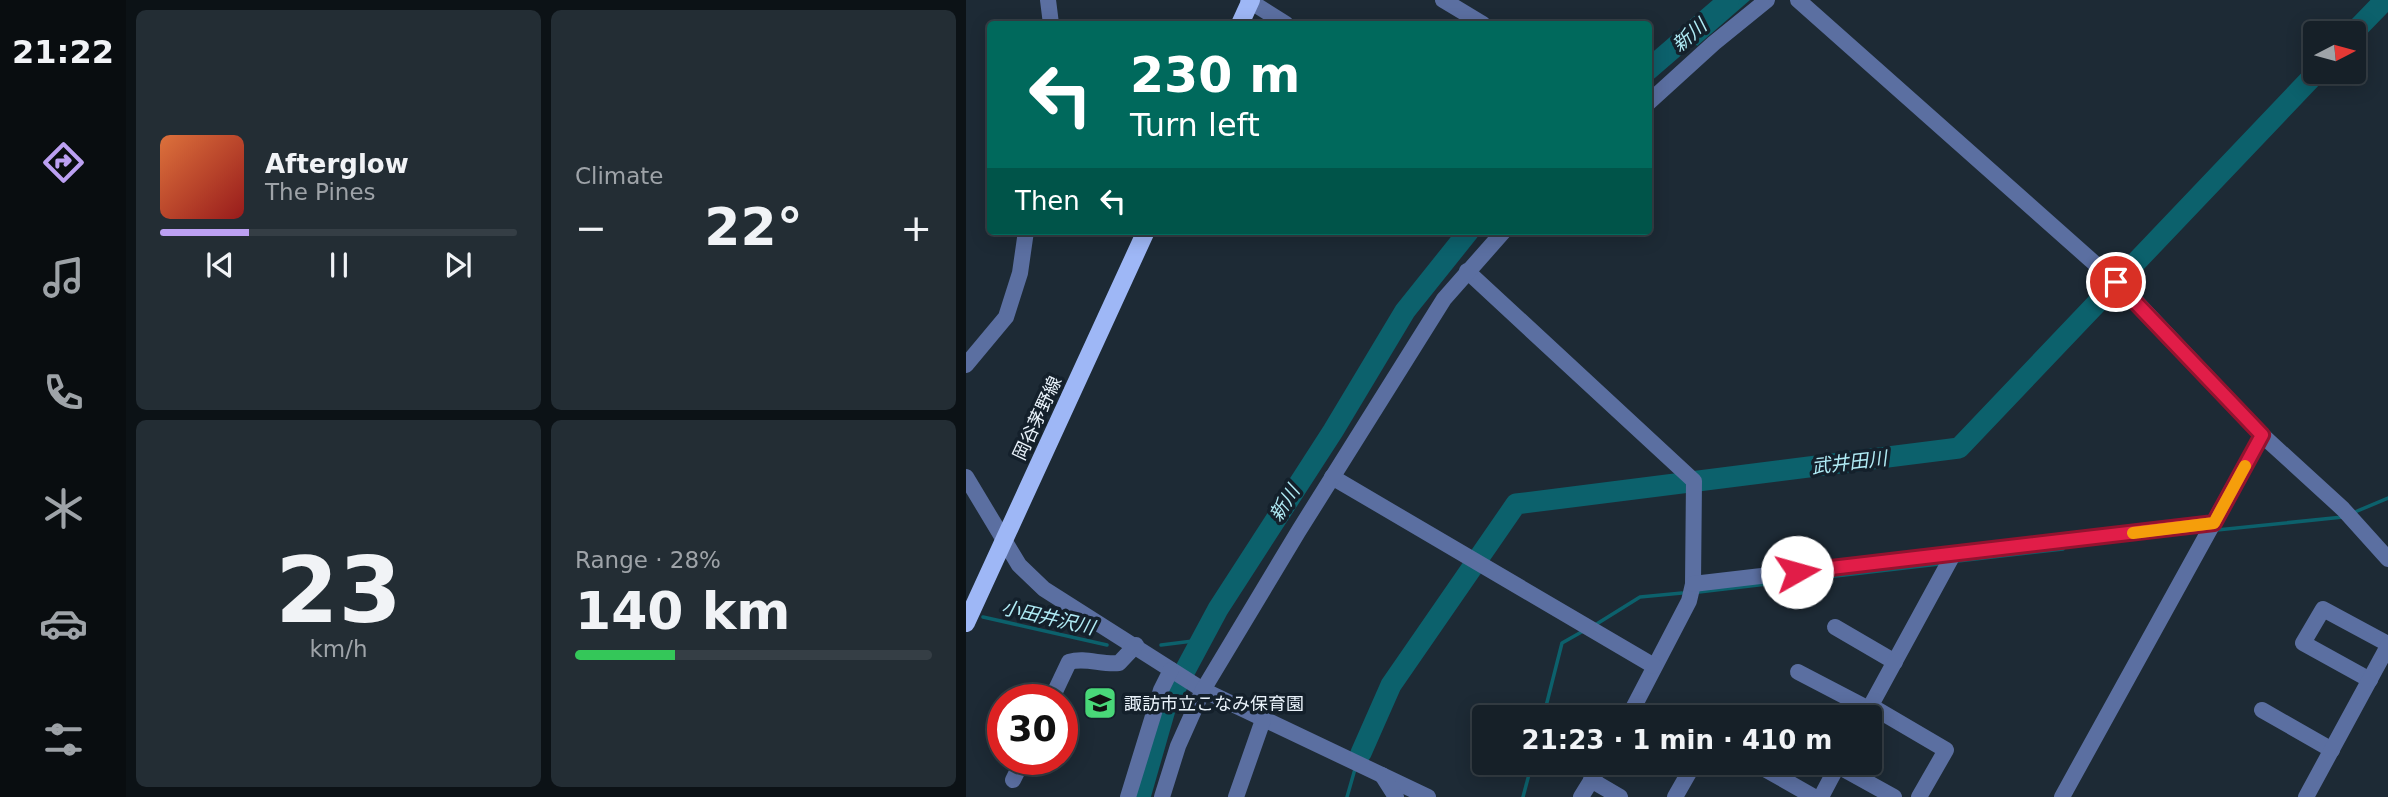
<!DOCTYPE html>
<meta charset="utf-8">
<style>
:root{--surface:#162028;--page:#232d34;--text:#f1f3f6;--muted:#9ea3a8;--line:#353e45;--accent:#bca0f2}
body{margin:0;font-family:"DejaVu Sans","Noto Sans JP",sans-serif;background:var(--page);color:var(--text);height:100vh;display:flex;flex-direction:column;font-size:26px;white-space:nowrap}
*{box-sizing:border-box;margin:0}
p{font-size:23px;color:var(--muted)}
.icon{flex:none;width:38px;height:38px;fill:none;stroke:currentColor;stroke-width:2;stroke-linecap:round;stroke-linejoin:round}
.map{position:relative;flex:1;overflow:hidden}
.side{display:flex;flex-direction:column;gap:10px;padding:10px;background:#0c1216;width:840px}
.side>*{flex:none}
.top-card{position:absolute;left:21px;top:21px;width:665px;height:214px;border-radius:7px;box-shadow:0 4px 18px #0003,0 0 0 2px var(--line);background:#00695c;color:#fff;overflow:hidden}
.needle{width:46px;rotate:84deg}
.tools{position:absolute;left:1337px;top:21px;display:grid;gap:14px}
.tools a{display:grid;place-items:center;width:63px;height:63px;border-radius:7px;background:var(--surface);box-shadow:0 4px 18px #0003,0 0 0 2px var(--line);font-size:35px}
.speed{position:absolute;left:21px;top:684px;display:flex;gap:14px;font-size:35px;font-weight:700;text-align:center}
.speed>*{display:grid;place-content:center;width:91px;height:91px;border-radius:50%;background:var(--surface);box-shadow:0 4px 18px #0003,0 0 0 2px var(--line);line-height:1}
.speed .limit{border:10px solid #d22;background:#fff;color:#111}
.pin{position:absolute;display:grid;place-items:center;width:60px;height:60px;color:#fff;margin:-30px;border:4px solid #fff;border-radius:50%;box-shadow:0 2px 7px #0007}
.me{position:absolute;width:77px;margin:-38px;rotate:83deg;stroke-linejoin:round;filter:drop-shadow(0 0 5px #0008)}
.turn{display:flex;align-items:center;gap:24px;height:147px;padding:0 28px;font-size:32px}
.turn .icon{width:91px;height:91px;stroke-width:2.5}
.turn b{display:block;font-size:49px;line-height:60px}
.then{display:flex;align-items:center;height:66px;padding:0 28px;background:#0003;gap:14px;font-size:26px}
.big{font-size:52px;font-weight:700;line-height:1.1}
.side .widget{flex:1;display:flex;flex-direction:column;justify-content:center;gap:10px;min-width:0;padding:0 24px;border-radius:10px;background:var(--page)}
.side .dial{align-items:center;gap:0}
.dial b{font-size:91px;line-height:1}
.song{display:flex;align-items:center;gap:21px}
.cover{width:84px;height:84px;border-radius:10px;background:linear-gradient(135deg,hsl(20 70% 55%),hsl(0 70% 35%))}
.played{height:7px;border-radius:4px;background:linear-gradient(90deg,var(--accent) 25%,var(--line) 25%)}
.keys{display:flex;justify-content:space-around;direction:ltr}
.heat{display:flex;justify-content:space-between;align-items:center;font-size:38px;direction:ltr}
.charge{height:10px;border-radius:5px;background:linear-gradient(90deg,#34c759 28%,var(--line) 0)}
.side .tiles{flex:1;display:grid;gap:10px;grid-template-columns:repeat(2,1fr)}
.trip{position:absolute;left:506px;top:705px;width:410px;height:70px;border-radius:7px;background:var(--surface);box-shadow:0 4px 18px #0003,0 0 0 2px var(--line);font-weight:700;line-height:70px;text-align:center}
main{display:flex;flex:1;min-height:0}
.tabs{display:flex;flex-direction:column;width:126px;justify-content:space-around;align-items:center;background:#090d10;color:var(--muted)}
.tabs .icon{width:49px;height:49px}
.tabs .current{color:var(--accent)}
.tabs b{font-size:32px;color:var(--text)}
.map>svg:first-child{display:block}
</style>
<main>
<nav class="tabs">
<b>21:22</b>
<svg class="icon current" aria-label="directions" viewBox="0 0 24 24"><path d="M12 3l9 9-9 9-9-9zM9 14v-3h6M13 9l2 2-2 2"/></svg>
<svg class="icon" aria-label="music" viewBox="0 0 24 24"><path d="M9 18V5l10-2v13"/><circle cx="6" cy="18" r="3"/><circle cx="16" cy="16" r="3"/></svg>
<svg class="icon" aria-label="phone" viewBox="0 0 24 24"><path d="M5 4h4l2 5-3 2q2 4 5 5l2-3 5 2v4C11 20 4 13 5 4z"/></svg>
<svg class="icon" aria-label="climate" viewBox="0 0 24 24"><path d="M12 3v18M4 7l16 10M4 17L20 7"/></svg>
<svg class="icon" aria-label="car" viewBox="0 0 24 24"><path d="M5 17H2v-5l4-1 3-4h7l3 4 3 1v5h-3M9 17h6M6 11h13"/><circle cx="7" cy="17" r="2"/><circle cx="17" cy="17" r="2"/></svg>
<svg class="icon" aria-label="filters" viewBox="0 0 24 24"><path d="M4 7h16M4 17h16"/><circle cx="9" cy="7" r="2"/><circle cx="15" cy="17" r="2"/></svg>
</nav>
<section class="side">
<div class="tiles">
<div class="widget">
<div class="song"><i class="cover"></i><div><b>Afterglow</b><p>The Pines</p></div></div>
<div class="played"></div>
<div class="keys"><svg class="icon" aria-label="previous" viewBox="0 0 24 24"><path d="M18 5L8 12l10 7zM5 5v14"/></svg><svg class="icon" aria-label="pause" viewBox="0 0 24 24"><path d="M8 5v14M16 5v14"/></svg><svg class="icon" aria-label="next" viewBox="0 0 24 24"><path d="M6 5l10 7-10 7zM19 5v14"/></svg></div>
</div>
<div class="widget"><p>Climate</p>
<div class="heat"><a>−</a><b class="big">22°</b><a>+</a></div>
</div>
<div class="widget dial"><b>23</b><p>km/h</p></div>
<div class="widget"><p>Range · 28%</p><b class="big">140 km</b><div class="charge"></div></div>
</div>
</section>
<div class="map">
<svg width="1422" height="797" viewBox="0 0 1422 797">
<rect width="100%" height="100%" fill="#1d2a35"/>
<!-- water -->
<polygon fill="#0c616c" points="754,0 784,0 731,46 720,29"/>
<g fill="none" stroke-linecap="round" stroke-linejoin="round">
<!-- stream -->
<g stroke="#0c616c" stroke-width="3.5">
<polyline points="1389,512 1422,498"/>
<polyline points="1251,530 1377,517"/>
<polyline points="992,561 1097,549"/>
<polyline points="733,592 973,564"/>
<polyline points="17,617 141,645"/>
<polyline points="629,625 674,597 716,593"/>
<polyline points="195,645 235,640"/>
<polyline points="577,718 596,643 619,630"/>
<polyline points="381,797 389,769"/>
<polyline points="557,797 566,763"/>
</g>
<!-- river -->
<g stroke="#0c616c" stroke-width="21">
<polyline points="1387,33 1419,0"/>
<polyline points="682,70 763,0"/>
<polyline points="395,753 425,685 550,504 993,448 1351,72"/>
<polyline points="174,797 200,706 252,609 367,431 439,311 503,231"/>
</g>
<!-- minor -->
<g stroke="#5b6fa1" stroke-width="16">
<polyline points="82,0 85,24"/>
<polyline points="282,0 320,24"/>
<polyline points="477,0 517,24"/>
<polyline points="832,0 1162,293 1296,435 1377,509 1422,559"/>
<polyline points="682,103 748,43 801,0"/>
<polyline points="501,271 728,481 727,584 723,601 662,718"/>
<polyline points="0,365 40,317 54,273 60,231"/>
<polyline points="0,477 53,565 78,589 237,690 462,797"/>
<polyline points="366,477 688,666"/>
<polyline points="727,584 1248,523"/>
<polyline points="869,627 929,662"/>
<polyline points="832,672 903,709"/>
<polyline points="1404,680 1337,643 1357,609 1422,644"/>
<path d="M 85,700 L 103,662 C 119,657 136,665 153,663 L 170,645"/>
<polyline points="905,706 980,750 953,797"/>
<polyline points="1296,710 1366,750"/>
<polyline points="898,718 988,553"/>
<polyline points="872,766 928,797"/>
<polyline points="797,768 848,797"/>
<polyline points="416,775 430,797"/>
<polyline points="47,780 57,760"/>
<polyline points="625,780 654,797"/>
<polyline points="162,797 195,690 205,670"/>
<polyline points="196,797 212,746 237,690 332,532 478,299 538,231"/>
<polyline points="270,797 297,720"/>
<polyline points="615,797 636,763"/>
<polyline points="709,797 725,769 715,763"/>
<polyline points="855,797 873,763"/>
<polyline points="1096,797 1296,435"/>
<polyline points="1340,797 1422,646"/>
</g>
<!-- major -->
<g stroke="#9eb7f6" stroke-width="18">
<polyline points="274,24 285,0"/>
<polyline points="0,623 180,231"/>
</g>
</g>
<g fill="none" stroke-linecap="round" stroke-linejoin="round">
<defs>
<polyline id="route" points="831,572 1248,523 1296,435 1150,282"/>
</defs>
<!-- route casing -->
<use href="#route" stroke="#92132f" stroke-width="18"/>
<!-- route -->
<use href="#route" stroke="#e11d48" stroke-width="12"/>
<!-- slow -->
<polyline stroke="#f59e0b" stroke-width="12" points="1167,533 1248,523 1279,466"/>
</g>
<!-- icons -->
<defs>
<symbol id="school-square" viewBox="-11 -11 22 22"><rect x="-9" y="-9" width="18" height="18" rx="4" fill="#49d778" stroke="#14202b"/><path d="M0-5L7-2L0 1L-7-2ZM-4 1L0 2.5L4 1V4Q0 6-4 4Z" fill="#111"/></symbol>
</defs>
<g fill-rule="evenodd">
<use href="#school-square" x="115" y="684" width="38" height="38"/>
</g>
<g text-anchor="middle" dominant-baseline="central" stroke-width="7" stroke-linejoin="round" paint-order="stroke">
<!-- street labels -->
<g font-size="18" fill="#eaf3fb" stroke="#14202b">
<text transform="translate(71 418) rotate(-65)">岡谷茅野線</text>
</g>
<!-- poi labels -->
<g font-size="18" fill="#eaf3fb" stroke="#14202b" text-anchor="start">
<text x="158" y="703">諏訪市立こなみ保育園</text>
</g>
<!-- water labels -->
<g font-size="19" font-style="italic" fill="#b0ebf5" stroke="#14202b">
<text transform="translate(723 35) rotate(-41)">新川</text>
<text transform="translate(883 462) rotate(-7)">武井田川</text>
<text transform="translate(318 503) rotate(-58)">新川</text>
<text transform="translate(82 617) rotate(13)">小田井沢川</text>
</g>
</g>
</svg>
<div class="tools">
<a><svg class="needle" viewBox="-14 -14 28 28"><path d="M0-13l5 13h-10z" fill="#e53935"/><path d="M0 13l5-13h-10z" fill="#9ea3a8"/></svg></a>
</div>
<div class="speed"><div class="limit">30</div></div>
<div class="pin" style="left:1150px;top:282px;background:#d93025"><svg class="icon" aria-label="arrive" viewBox="0 0 24 24"><path d="M6 21V4h12l-3 4 3 4H6"/></svg></div>
<svg class="me" style="left:831px;top:572px" viewBox="-20 -20 40 40"><circle r="19" fill="#fff"/><path d="M0-13L10 11 0 6-10 11z" fill="#e11d48"/></svg>
<div class="trip">21:23 · 1 min · 410 m</div>
<div class="top-card">
<div class="turn"><svg class="icon" aria-label="left" viewBox="0 0 24 24"><path d="M17 20v-9H6M10 6l-5 5 5 5"/></svg><div><b>230 m</b>Turn left</div></div>
<div class="then">Then<svg class="icon" aria-label="left" viewBox="0 0 24 24"><path d="M17 20v-9H6M10 6l-5 5 5 5"/></svg></div>
</div>
</div>
</main>
